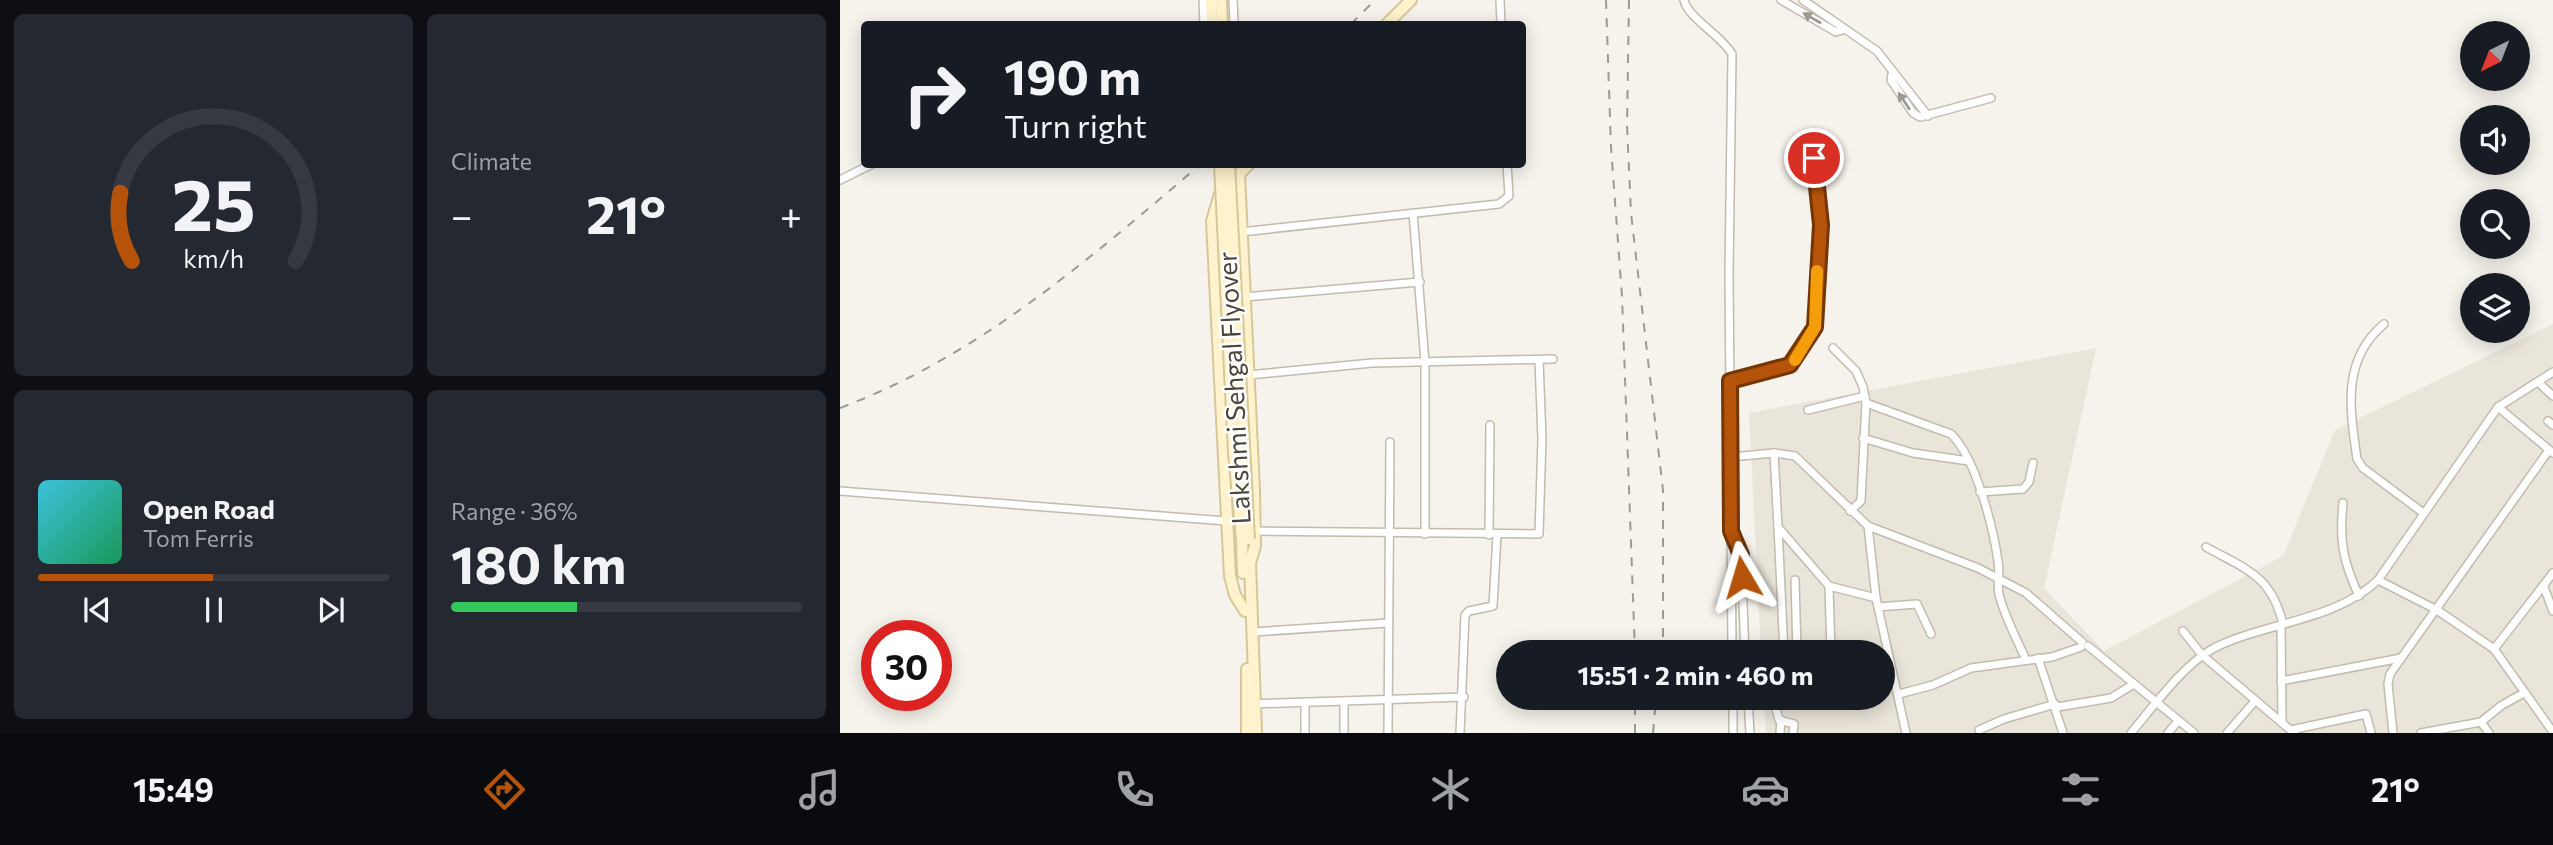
<!DOCTYPE html>
<meta charset="utf-8">
<style>
:root{--surface:#171b24;--page:#242831;--text:#f1f3f6;--muted:#9ea1a6;--line:#363941;--accent:#b45309}
body{margin:0;font-family:Commissioner,sans-serif;background:var(--page);color:var(--text);height:100vh;display:flex;flex-direction:column;font-size:26px;white-space:nowrap}
*{box-sizing:border-box;margin:0}
p{font-size:23px;color:var(--muted)}
.icon{flex:none;width:38px;height:38px;fill:none;stroke:currentColor;stroke-width:2;stroke-linecap:round;stroke-linejoin:round}
.map{position:relative;flex:1;overflow:hidden}
.details{display:flex;flex-direction:column;gap:14px;padding:14px;background:#0d0f14;width:840px}
.details>*{flex:none}
.top-card{position:absolute;left:21px;top:21px;width:665px;height:147px;border-radius:7px;box-shadow:0 4px 18px #0003;background:#171b24;color:var(--text);overflow:hidden}
.needle{width:46px;rotate:222deg}
.controls{position:absolute;left:1620px;top:21px;display:grid;gap:14px}
.controls a{display:grid;place-items:center;width:70px;height:70px;border-radius:50%;background:var(--surface);box-shadow:0 4px 18px #0003;font-size:35px}
.speed{position:absolute;left:21px;top:620px;display:flex;gap:14px;font-size:35px;font-weight:700;text-align:center}
.speed>*{display:grid;place-content:center;width:91px;height:91px;border-radius:50%;background:var(--surface);box-shadow:0 4px 18px #0003;line-height:1}
.speed .limit{border:10px solid #d22;background:#fff;color:#111}
.pin{position:absolute;display:grid;place-items:center;width:60px;height:60px;color:#fff;margin:-30px;border:4px solid #fff;border-radius:50%;box-shadow:0 2px 7px #0007}
.me{position:absolute;width:77px;margin:-38px;rotate:353deg;stroke-linejoin:round;filter:drop-shadow(0 0 5px #0008)}
.turn{display:flex;align-items:center;gap:24px;height:147px;padding:0 28px;font-size:32px}
.turn .icon{width:91px;height:91px;stroke-width:2.5}
.turn b{display:block;font-size:49px;line-height:60px}
.big{font-size:52px;font-weight:700;line-height:1.1}
.details .card{flex:1;display:flex;flex-direction:column;justify-content:center;gap:10px;min-width:0;padding:0 24px;border-radius:10px;background:var(--page)}
.details .dial{align-items:center;gap:0}
.dial svg{height:182px;overflow:visible;fill:none;stroke:var(--line);stroke-width:7;stroke-linecap:round;text-anchor:middle}
.dial text{fill:var(--text);stroke:none}
.song{display:flex;align-items:center;gap:21px}
.cover{width:84px;height:84px;border-radius:10px;background:linear-gradient(135deg,hsl(190 70% 55%),hsl(150 70% 35%))}
.played{height:7px;border-radius:4px;background:linear-gradient(90deg,var(--accent) 50%,var(--line) 50%)}
.keys{display:flex;justify-content:space-around;direction:ltr}
.heat{display:flex;justify-content:space-between;align-items:center;font-size:38px;direction:ltr}
.charge{height:10px;border-radius:5px;background:linear-gradient(90deg,#34c759 36%,var(--line) 0)}
.details .tiles{flex:1;display:grid;gap:14px;grid-template-columns:repeat(2,1fr)}
.trip{position:absolute;left:656px;top:640px;width:399px;height:70px;border-radius:35px;background:var(--surface);box-shadow:0 4px 18px #0003;font-weight:700;line-height:70px;text-align:center}
.tab-bar{display:flex;height:112px;justify-content:space-around;align-items:center;background:#090b0e;color:var(--muted)}
.tab-bar .icon{width:49px;height:49px}
.tab-bar .selected{color:var(--accent)}
.tab-bar b{font-size:32px;color:var(--text)}
main{display:flex;flex:1;min-height:0}
.map>svg:first-child{display:block}
</style>
<main>
<section class="details">
<div class="tiles">
<div class="card dial"><svg viewBox="0 0 100 80">
<path d="M14 69A42 42 0 1 1 86 69"/>
<path d="M14 69A42 42 0 0 1 9 39" stroke="#b45309"/>
<text x="50" y="56" font-size="32" font-weight="700">25</text>
<text x="50" y="72" font-size="11">km/h</text>
</svg></div>
<div class="card"><p>Climate</p>
<div class="heat"><a>−</a><b class="big">21°</b><a>+</a></div>
</div>
<div class="card">
<div class="song"><i class="cover"></i><div><b>Open Road</b><p>Tom Ferris</p></div></div>
<div class="played"></div>
<div class="keys"><svg class="icon" aria-label="previous" viewBox="0 0 24 24"><path d="M18 5L8 12l10 7zM5 5v14"/></svg><svg class="icon" aria-label="pause" viewBox="0 0 24 24"><path d="M8 5v14M16 5v14"/></svg><svg class="icon" aria-label="next" viewBox="0 0 24 24"><path d="M6 5l10 7-10 7zM19 5v14"/></svg></div>
</div>
<div class="card"><p>Range · 36%</p><b class="big">180 km</b><div class="charge"></div></div>
</div>
</section>
<div class="map">
<svg width="1713" height="733" viewBox="0 0 1713 733">
<rect width="100%" height="100%" fill="#f6f3ec"/>
<!-- residential -->
<polygon fill="#eae5da" points="1713,324 1713,733 926,733 924,698 1043,698 1043,653 921,653 909,413 1256,348 1204,588 1264,651 1443,556 1495,430"/>
<g fill="none" stroke-linecap="round" stroke-linejoin="round">
<defs>
<g id="street">
<polyline points="363,0 364,24"/>
<polyline points="393,0 394,24"/>
<polyline points="660,0 661,24"/>
<path d="M 844,0 C 847,17 881,35 892,54 L 889,273 L 892,653"/>
<polyline points="941,0 996,32 1003,30"/>
<polyline points="963,0 1037,51 1088,116"/>
<polyline points="1052,74 1051,80 1073,113 1080,117 1151,98"/>
<polyline points="0,180 32,164"/>
<polyline points="573,213 585,362 585,534"/>
<polyline points="401,232 659,204 669,196 667,164"/>
<polyline points="404,297 580,282"/>
<path d="M 1544,324 C 1501,360 1510,410 1517,459 L 1523,468 L 1582,512"/>
<polyline points="993,348 1016,371 1023,387 1026,403 1021,501 1010,511"/>
<polyline points="408,375 532,363 713,359"/>
<polyline points="890,381 950,365 975,327 981,225 974,158"/>
<polyline points="1699,383 1713,396"/>
<path d="M 1026,403 L 1111,434 C 1136,458 1153,527 1158,561 C 1160,572 1157,583 1159,594 C 1164,616 1177,639 1186,660"/>
<polyline points="1658,407 1713,453"/>
<polyline points="968,410 1025,396"/>
<polyline points="1708,421 1713,425"/>
<polyline points="1023,438 1073,453 1129,461"/>
<polyline points="891,457 934,453"/>
<polyline points="0,491 386,521"/>
<polyline points="1140,492 1183,489 1189,482 1193,463"/>
<path d="M 1503,503 C 1499,542 1503,561 1519,596"/>
<polyline points="1028,526 1036,598 1066,733"/>
<polyline points="938,527 944,653"/>
<polyline points="415,531 699,534 702,439 699,360"/>
<polyline points="893,533 901,555 905,653"/>
<polyline points="649,535 650,425"/>
<path d="M 1366,547 C 1407,570 1431,575 1443,624"/>
<polyline points="955,580 957,653"/>
<polyline points="1538,580 1597,610 1654,649 1713,732"/>
<polyline points="989,586 991,653"/>
<polyline points="1704,587 1713,611"/>
<polyline points="1036,598 989,586 938,527 934,453 955,456 1028,526 1138,568 1186,593 1242,642"/>
<polyline points="1038,607 1077,604 1091,634"/>
<polyline points="1441,625 1442,723"/>
<polyline points="1343,631 1362,655 1454,733"/>
<polyline points="413,632 548,623"/>
<polyline points="1248,646 1354,733"/>
<polyline points="1654,649 1713,573"/>
<polyline points="1198,658 1223,733"/>
<polyline points="1441,681 1561,658"/>
<polyline points="1059,694 1093,685 1131,668 1212,657 1241,647"/>
<polyline points="893,698 893,733"/>
<polyline points="908,698 910,733"/>
<polyline points="947,698 935,705 939,720 954,724 953,733"/>
<polyline points="947,700 964,698"/>
<polyline points="504,701 504,733"/>
<polyline points="411,704 624,697"/>
<polyline points="1217,707 1271,698 1294,684"/>
<polyline points="1139,730 1164,719 1215,704"/>
<polyline points="1451,730 1526,714 1531,733"/>
<polyline points="465,733 465,702"/>
<polyline points="548,733 550,442"/>
<polyline points="620,733 625,615 629,611 653,606 657,535"/>
<polyline points="940,733 941,720"/>
<path d="M 1291,733 C 1313,707 1344,664 1374,648 C 1426,622 1495,621 1538,580 L 1658,407 L 1713,372"/>
<polyline points="1328,733 1338,721"/>
<polyline points="1387,733 1415,701"/>
<polyline points="1553,733 1548,684 1550,674 1709,450"/>
<polyline points="1581,733 1641,722"/>
<polyline points="1649,733 1641,722 1662,705 1684,693"/>
</g>
<g id="secondary">
<polyline points="371,0 372,24"/>
<polyline points="381,0 382,24"/>
<polyline points="547,24 571,0"/>
<polyline points="399,174 414,490 415,546 410,563 416,733"/>
<polyline points="402,540 403,573"/>
<polyline points="405,611 395,595 390,576 372,221 380,194 409,164"/>
<polyline points="407,733 407,669"/>
</g>
</defs>
<!-- street casing -->
<use href="#street" stroke="#c2bbae" stroke-width="10"/>
<!-- secondary casing -->
<use href="#secondary" stroke="#d6c79b" stroke-width="14"/>
<!-- street -->
<use href="#street" stroke="#fff" stroke-width="7"/>
<!-- secondary -->
<use href="#secondary" stroke="#fff3cd" stroke-width="10"/>
<!-- rail -->
<g stroke="#9a9a9a" stroke-width="2" stroke-dasharray="9 9" stroke-linecap="butt">
<polyline points="766,0 771,147 782,296 795,653"/>
<polyline points="789,0 787,126 791,213 823,490 823,653"/>
<polyline points="511,24 535,0"/>
<path d="M 0,408 C 139,356 249,259 361,164"/>
<polyline points="795,733 795,698"/>
<polyline points="813,733 816,698"/>
</g>
<defs>
<g id="secondary-bridge">
<polyline points="380,164 394,453 402,540"/>
<polyline points="389,164 409,539"/>
</g>
</defs>
<!-- secondary-bridge casing -->
<use href="#secondary-bridge" stroke="#d6c79b" stroke-width="14" stroke-linecap="butt"/>
<!-- secondary-bridge -->
<use href="#secondary-bridge" stroke="#fff3cd" stroke-width="10"/>
</g>
<!-- one-way arrows -->
<defs><path id="oneway-solid" d="M-6-.8H1V-3.2L6.5 0L1 3.2V.8H-6Z" transform="scale(1.75)"/></defs>
<g fill="#9c9892">
<use href="#oneway-solid" transform="translate(972 18) rotate(-150)"/>
<use href="#oneway-solid" transform="translate(1064 101) rotate(-124)"/>
</g>
<g fill="none" stroke-linecap="round" stroke-linejoin="round">
<defs>
<polyline id="route" points="902,577 901,555 891,531 890,381 950,365 975,327 981,225 974,158"/>
</defs>
<!-- route casing -->
<use href="#route" stroke="#753606" stroke-width="18"/>
<!-- route -->
<use href="#route" stroke="#b45309" stroke-width="12"/>
<!-- slow -->
<polyline stroke="#f59e0b" stroke-width="12" points="955,360 975,327 977,271"/>
</g>
<g text-anchor="middle" dominant-baseline="central" stroke-width="5" stroke-linejoin="round" paint-order="stroke">
<!-- street labels -->
<g font-size="26" fill="#4b4439" stroke="#fff">
<text transform="translate(393 388) rotate(-93)">Lakshmi Sehgal Flyover</text>
</g>
</g>
</svg>
<div class="controls">
<a><svg class="needle" viewBox="-14 -14 28 28"><path d="M0-13l5 13h-10z" fill="#e53935"/><path d="M0 13l5-13h-10z" fill="#9ea1a6"/></svg></a>
<a><svg class="icon" aria-label="sound" viewBox="0 0 24 24"><path d="M4 9h4l5-4v14l-5-4H4zM17 9q2 3 0 6"/></svg></a>
<a><svg class="icon" aria-label="search" viewBox="0 0 24 24"><circle cx="10" cy="10" r="6"/><path d="M15 15l6 6"/></svg></a>
<a><svg class="icon" aria-label="layers" viewBox="0 0 24 24"><path d="M12 4l9 5-9 5-9-5zM3 14l9 5 9-5"/></svg></a>
</div>
<div class="speed"><div class="limit">30</div></div>
<div class="pin" style="left:974px;top:158px;background:#d93025"><svg class="icon" aria-label="arrive" viewBox="0 0 24 24"><path d="M6 21V4h12l-3 4 3 4H6"/></svg></div>
<svg class="me" style="left:902px;top:577px" viewBox="-20 -20 40 40"><path d="M0-17L14 15 0 8-14 15z" fill="#b45309" stroke="#fff" stroke-width="4"/></svg>
<div class="trip">15:51 · 2 min · 460 m</div>
<div class="top-card">
<div class="turn"><svg class="icon" aria-label="right" viewBox="0 0 24 24"><path d="M7 20v-9h11M14 6l5 5-5 5"/></svg><div><b>190 m</b>Turn right</div></div>
</div>
</div>
</main>
<nav class="tab-bar">
<b>15:49</b>
<svg class="icon selected" aria-label="directions" viewBox="0 0 24 24"><path d="M12 3l9 9-9 9-9-9zM9 14v-3h6M13 9l2 2-2 2"/></svg>
<svg class="icon" aria-label="music" viewBox="0 0 24 24"><path d="M9 18V5l10-2v13"/><circle cx="6" cy="18" r="3"/><circle cx="16" cy="16" r="3"/></svg>
<svg class="icon" aria-label="phone" viewBox="0 0 24 24"><path d="M5 4h4l2 5-3 2q2 4 5 5l2-3 5 2v4C11 20 4 13 5 4z"/></svg>
<svg class="icon" aria-label="climate" viewBox="0 0 24 24"><path d="M12 3v18M4 7l16 10M4 17L20 7"/></svg>
<svg class="icon" aria-label="car" viewBox="0 0 24 24"><path d="M5 17H2v-5l4-1 3-4h7l3 4 3 1v5h-3M9 17h6M6 11h13"/><circle cx="7" cy="17" r="2"/><circle cx="17" cy="17" r="2"/></svg>
<svg class="icon" aria-label="filters" viewBox="0 0 24 24"><path d="M4 7h16M4 17h16"/><circle cx="9" cy="7" r="2"/><circle cx="15" cy="17" r="2"/></svg>
<b>21°</b>
</nav>
